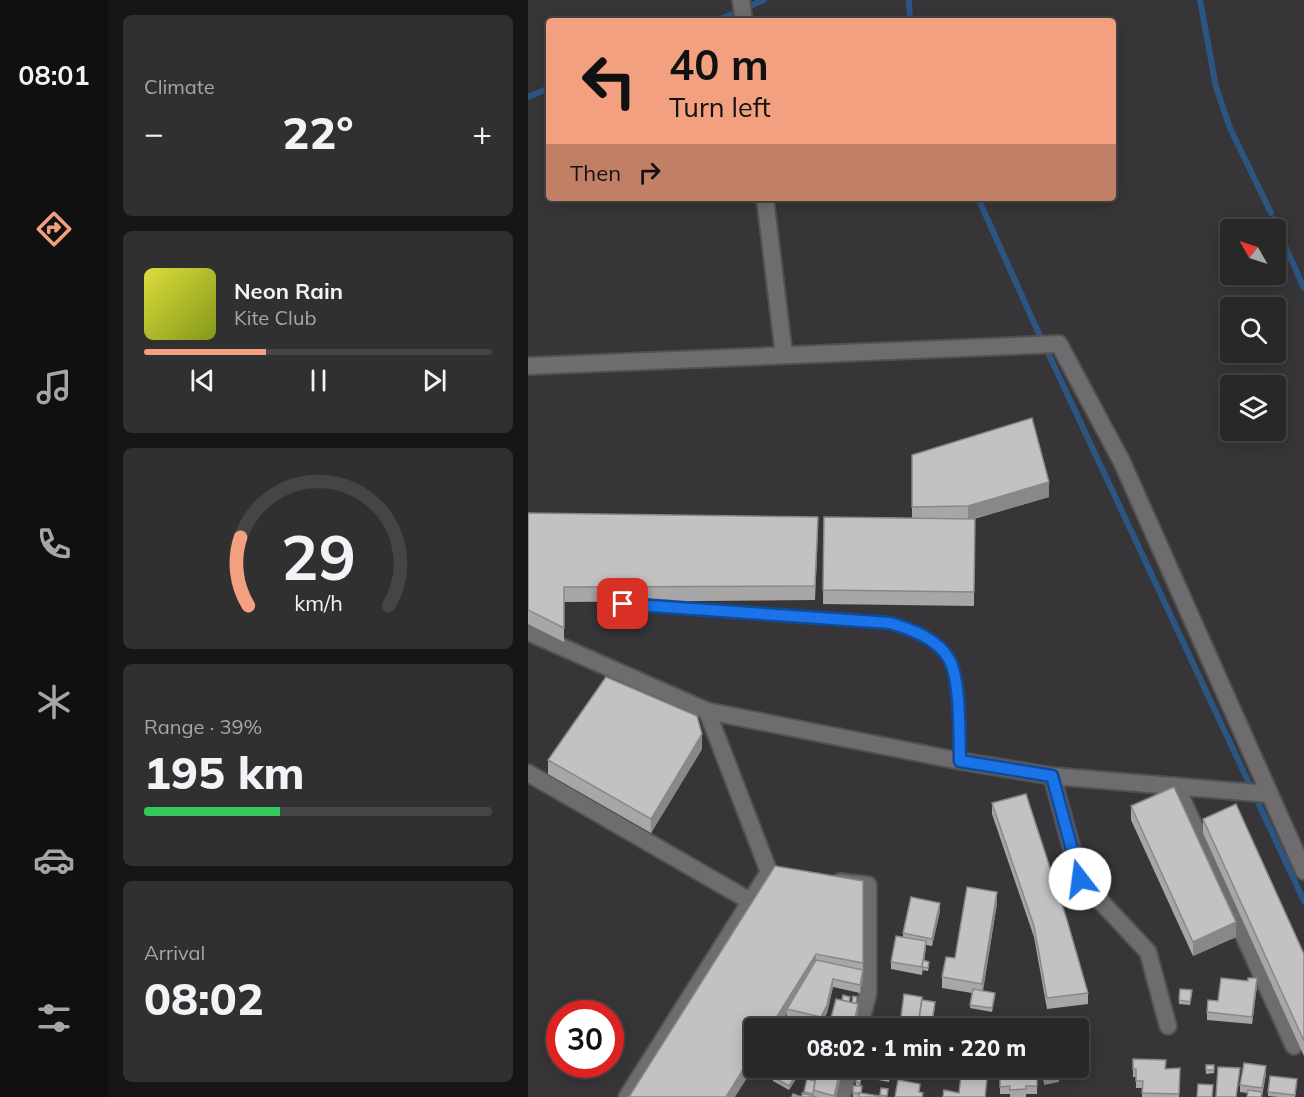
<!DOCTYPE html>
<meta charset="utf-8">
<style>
:root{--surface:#292829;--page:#313031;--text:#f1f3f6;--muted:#a5a6a8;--line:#454446;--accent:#f2a07f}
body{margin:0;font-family:Mulish,sans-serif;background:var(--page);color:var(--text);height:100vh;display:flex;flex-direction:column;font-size:22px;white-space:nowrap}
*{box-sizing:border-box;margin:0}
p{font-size:20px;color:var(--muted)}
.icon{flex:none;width:33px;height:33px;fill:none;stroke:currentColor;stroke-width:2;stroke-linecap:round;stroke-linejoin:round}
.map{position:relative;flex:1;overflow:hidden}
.side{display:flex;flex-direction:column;gap:15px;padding:15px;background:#171617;width:420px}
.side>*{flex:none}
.top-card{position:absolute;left:18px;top:18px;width:570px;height:183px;border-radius:6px;box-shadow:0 3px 15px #0003,0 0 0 2px var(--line);background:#f2a07f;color:#111;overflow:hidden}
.needle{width:39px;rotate:309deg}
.controls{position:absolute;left:692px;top:219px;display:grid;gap:12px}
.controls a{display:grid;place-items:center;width:66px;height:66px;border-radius:6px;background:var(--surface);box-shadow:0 3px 15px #0003,0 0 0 2px var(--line);font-size:30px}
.speed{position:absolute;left:18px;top:1000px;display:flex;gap:12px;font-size:30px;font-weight:700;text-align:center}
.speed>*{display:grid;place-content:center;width:78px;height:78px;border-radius:50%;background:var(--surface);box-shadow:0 3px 15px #0003,0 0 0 2px var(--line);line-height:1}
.speed .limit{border:9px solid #d22;background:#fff;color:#111}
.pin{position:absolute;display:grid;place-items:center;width:51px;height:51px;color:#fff;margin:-26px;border-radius:12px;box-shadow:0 3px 9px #0006}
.me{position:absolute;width:66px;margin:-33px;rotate:345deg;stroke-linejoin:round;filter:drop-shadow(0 0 4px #0008)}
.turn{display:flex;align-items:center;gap:21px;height:126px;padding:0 24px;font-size:27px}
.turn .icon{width:78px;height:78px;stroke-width:2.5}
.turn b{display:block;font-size:42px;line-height:51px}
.then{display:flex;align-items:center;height:57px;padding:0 24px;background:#0003;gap:12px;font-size:22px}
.big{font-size:45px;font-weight:800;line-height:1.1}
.side .tile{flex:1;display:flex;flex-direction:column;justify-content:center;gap:9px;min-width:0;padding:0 21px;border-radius:9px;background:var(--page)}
.side .dial{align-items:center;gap:0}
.dial svg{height:156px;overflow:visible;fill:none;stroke:var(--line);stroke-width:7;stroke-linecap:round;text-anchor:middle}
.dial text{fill:var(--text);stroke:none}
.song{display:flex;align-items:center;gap:18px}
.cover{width:72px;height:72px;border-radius:9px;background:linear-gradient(135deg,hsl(60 70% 55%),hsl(70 70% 35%))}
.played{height:6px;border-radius:3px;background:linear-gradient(90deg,var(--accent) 35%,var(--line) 35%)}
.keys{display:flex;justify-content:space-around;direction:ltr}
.heat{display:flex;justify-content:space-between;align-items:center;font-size:33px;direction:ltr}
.charge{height:9px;border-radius:4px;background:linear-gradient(90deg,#34c759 39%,var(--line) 0)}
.trip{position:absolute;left:216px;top:1018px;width:345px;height:60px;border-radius:6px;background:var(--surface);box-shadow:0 3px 15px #0003,0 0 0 2px var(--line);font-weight:800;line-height:60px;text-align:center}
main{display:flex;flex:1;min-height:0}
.menu{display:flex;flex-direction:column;width:108px;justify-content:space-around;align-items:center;background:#101010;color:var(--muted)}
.menu .icon{width:42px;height:42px}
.menu .active{color:var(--accent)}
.menu b{font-size:27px;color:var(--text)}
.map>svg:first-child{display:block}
</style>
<main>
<nav class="menu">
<b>08:01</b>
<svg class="icon active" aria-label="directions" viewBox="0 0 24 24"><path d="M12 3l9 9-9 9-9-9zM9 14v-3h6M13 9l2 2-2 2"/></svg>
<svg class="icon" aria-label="music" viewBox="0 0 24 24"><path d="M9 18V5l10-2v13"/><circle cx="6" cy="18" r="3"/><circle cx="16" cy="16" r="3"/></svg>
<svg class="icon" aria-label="phone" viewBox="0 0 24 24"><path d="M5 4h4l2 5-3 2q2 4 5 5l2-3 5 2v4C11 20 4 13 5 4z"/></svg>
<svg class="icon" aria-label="climate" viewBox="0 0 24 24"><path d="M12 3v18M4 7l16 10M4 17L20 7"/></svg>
<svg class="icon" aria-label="car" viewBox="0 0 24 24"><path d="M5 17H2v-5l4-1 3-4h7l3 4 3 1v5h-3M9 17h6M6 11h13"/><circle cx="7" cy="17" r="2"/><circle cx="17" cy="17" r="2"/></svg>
<svg class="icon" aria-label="filters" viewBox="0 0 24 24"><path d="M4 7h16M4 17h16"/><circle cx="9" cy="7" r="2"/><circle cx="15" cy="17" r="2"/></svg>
</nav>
<section class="side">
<div class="tile"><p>Climate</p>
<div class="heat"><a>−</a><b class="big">22°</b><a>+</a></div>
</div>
<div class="tile">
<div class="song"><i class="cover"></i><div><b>Neon Rain</b><p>Kite Club</p></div></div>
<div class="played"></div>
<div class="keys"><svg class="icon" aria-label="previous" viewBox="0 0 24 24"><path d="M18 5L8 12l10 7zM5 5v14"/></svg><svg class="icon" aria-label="pause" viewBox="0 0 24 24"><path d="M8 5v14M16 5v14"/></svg><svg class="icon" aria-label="next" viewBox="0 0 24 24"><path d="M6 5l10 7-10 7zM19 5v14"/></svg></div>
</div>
<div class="tile dial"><svg viewBox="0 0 100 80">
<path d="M14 69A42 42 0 1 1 86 69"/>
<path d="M14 69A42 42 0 0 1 10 34" stroke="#f2a07f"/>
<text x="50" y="56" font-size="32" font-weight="700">29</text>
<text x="50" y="72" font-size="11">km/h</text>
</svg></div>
<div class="tile"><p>Range · 39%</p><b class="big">195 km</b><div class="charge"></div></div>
<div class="tile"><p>Arrival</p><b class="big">08:02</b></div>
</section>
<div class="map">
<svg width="776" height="1097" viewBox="0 0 776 1097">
<rect width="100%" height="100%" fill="#373537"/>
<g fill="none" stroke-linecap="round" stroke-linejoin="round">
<!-- stream -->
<g stroke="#2b5684" stroke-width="6">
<polyline points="381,0 382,21"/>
<polyline points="672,0 688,87 702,128 743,213"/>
<polyline points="188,21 236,0"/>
<polyline points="0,97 21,88"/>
<polyline points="450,198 507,325 776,901"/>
<polyline points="745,219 776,288"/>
</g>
<defs>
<path id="service" d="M 95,604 L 362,623 C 382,629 409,638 421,658 C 431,678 431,736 432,761"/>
<g id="minor">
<polyline points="213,0 216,21"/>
<polyline points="237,198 256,355"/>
<polyline points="0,366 531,344 594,462 776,871"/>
<polyline points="0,632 179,711 432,761 524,776 741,794"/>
<polyline points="179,711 241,872"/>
<polyline points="0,773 222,901"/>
<polyline points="524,776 552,879 620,952 640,1026"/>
<polyline points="648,786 766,1046"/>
<polyline points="312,882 340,885 340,993 331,1029"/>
<polyline points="99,1097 241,872"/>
<polyline points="314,1097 321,1068"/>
</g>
</defs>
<!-- service casing -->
<use href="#service" stroke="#525152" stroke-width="11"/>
<!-- minor casing -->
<use href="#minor" stroke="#525152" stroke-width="20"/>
<!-- service -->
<use href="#service" stroke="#6f6c6f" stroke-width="8"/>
<!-- minor -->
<use href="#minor" stroke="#6f6c6f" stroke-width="16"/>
</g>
<!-- wall -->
<g fill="#a9a6a8">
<polygon points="384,455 521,497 446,519 446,606 295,604 296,517 384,518"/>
<polygon points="0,513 290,531 287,600 36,602 36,642 0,624"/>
<polygon points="174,749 123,833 20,774 20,760"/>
<polygon points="464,803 560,993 560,1004 519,1009 506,937 464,814"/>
<polygon points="603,806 708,937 665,956 603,820"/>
<polygon points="675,819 776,954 776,1056 675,833"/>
<polygon points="335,881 335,978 332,993 305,987 299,1013 293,1024 259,1016 259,1014 101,1097"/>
<polygon points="469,903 455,991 467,997 464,1012 442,1008 444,993 414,988 414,977 427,958"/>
<polygon points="412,911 404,946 398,945 396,961 401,965 400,971 394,970 394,975 363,969 363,962 375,937 375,933"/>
<polygon points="720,981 729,986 724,1024 679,1020 679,1012 690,1001"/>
<polygon points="664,994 662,1005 651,1004 651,1000"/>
<polygon points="394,1000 407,1006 404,1026 391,1024 391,1029 372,1029 372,1024"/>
<polygon points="322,1002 329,1004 330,1012 326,1029 303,1024 303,1018"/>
<polygon points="605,1059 638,1069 652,1068 651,1097 614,1097 614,1088 608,1088 608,1077 605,1077"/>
<polygon points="678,1065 686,1065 686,1073 678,1074"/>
<polygon points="290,1068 317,1068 316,1074 312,1074 312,1080 308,1097 264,1097 274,1097 280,1080 280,1076 290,1072"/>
<polygon points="335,1068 363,1068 361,1082 334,1077"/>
<polygon points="472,1068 509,1068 509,1094 498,1094 498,1097 482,1097 482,1094 472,1094"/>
<polygon points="738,1074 734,1097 719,1097 719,1093 712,1092 712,1085"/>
<polygon points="245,1077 268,1079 261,1090 245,1081"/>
<polygon points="333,1081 332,1086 334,1093 359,1097 325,1097 325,1086 328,1086 328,1082"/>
<polygon points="769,1083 767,1097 751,1097 740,1096 740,1092"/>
</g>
<!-- shaded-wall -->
<g fill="#898788">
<polygon points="521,482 521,497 440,520 440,506"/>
<polygon points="174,734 174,749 123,833 123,819"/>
<polygon points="469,892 469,903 454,995 454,984"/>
<polygon points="412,903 412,911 404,946 404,939"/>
<polygon points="708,922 708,937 665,956 665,942"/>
<polygon points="398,941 398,949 394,975 394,967"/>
<polygon points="288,954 288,968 259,1009 259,1014 250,1029 241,1029"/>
<polygon points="335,970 335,978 332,993 332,985"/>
<polygon points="729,978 729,986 724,1024 724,1017"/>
<polygon points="305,979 305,987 299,1013 293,1024 293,1017"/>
<polygon points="330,1004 330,1012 326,1029 325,1029"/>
<polygon points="226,1052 226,1067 207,1097 198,1097"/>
<polygon points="738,1066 738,1074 733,1097 734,1088"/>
<polygon points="312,1072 312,1080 308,1097 306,1097"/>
<polygon points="268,1075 268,1079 261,1090 261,1086"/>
<polygon points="531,1078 531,1082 516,1085 516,1081"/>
</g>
<!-- building -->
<g fill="#c4c1c3" stroke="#898788" stroke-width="1.5">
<polygon points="504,418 521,482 440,506 384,507 384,455"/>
<polygon points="0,513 290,517 287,586 36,587 36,628 0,610"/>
<polygon points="296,517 447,519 446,592 295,590"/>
<polygon points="78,677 169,716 174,734 123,819 20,760"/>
<polygon points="646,787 708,922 665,942 603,806"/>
<polygon points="498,794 539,920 560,993 519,998 506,926 464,803"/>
<polygon points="708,804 776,954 776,1041 675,819"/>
<polygon points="247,866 335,881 335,963 288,954 241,1029 226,1029 226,1052 198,1097 101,1097"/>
<polygon points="439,887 469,892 454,984 414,977 418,957 427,958"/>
<polygon points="383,897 412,903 404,939 375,933"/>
<polygon points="368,936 398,941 394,967 363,962"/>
<polygon points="288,960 335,970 332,985 305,979 299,1005 293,1017 259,1009"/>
<polygon points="395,960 401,962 400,968 394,967"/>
<polygon points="693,978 720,981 720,978 729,978 724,1017 679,1012 680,1000 690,1001"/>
<polygon points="445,989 467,993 464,1008 442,1005"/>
<polygon points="652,989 664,990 662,1002 651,1000"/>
<polygon points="376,994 394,997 390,1026 372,1024"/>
<polygon points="315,995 322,997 321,1002 314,1000"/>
<polygon points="325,996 329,997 328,1004 324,1003"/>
<polygon points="308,999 330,1004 326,1023 303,1018"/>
<polygon points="394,1000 407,1002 404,1022 391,1020"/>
<polygon points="269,1020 291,1024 289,1029 267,1029"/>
<polygon points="296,1022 303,1024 303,1022 326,1027 325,1029 294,1029"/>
<polygon points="605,1059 638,1060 637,1069 652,1068 651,1094 614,1093 615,1081 608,1081 608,1069 605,1069"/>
<polygon points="716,1063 738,1066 734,1088 712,1085"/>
<rect x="678" y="1065" width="8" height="5"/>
<polygon points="690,1067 712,1068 708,1097 688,1097"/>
<polygon points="250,1068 256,1068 268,1075 261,1086 245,1077"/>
<polygon points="290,1068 312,1072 306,1096 285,1090"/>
<polygon points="304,1068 316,1068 316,1071"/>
<polygon points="335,1068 362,1068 361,1078 334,1073"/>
<polygon points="434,1068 460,1068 457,1097 415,1097 416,1090 431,1093"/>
<polygon points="472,1068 509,1068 509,1086 498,1086 498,1089 482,1090 482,1086 472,1087"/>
<polygon points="527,1068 529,1068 531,1078 516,1081 514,1071"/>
<polygon points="281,1070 290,1072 288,1078 280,1076"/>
<polygon points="329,1076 333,1077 332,1083 328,1082"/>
<polygon points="742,1076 769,1079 767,1095 740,1092"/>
<polygon points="279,1079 287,1081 285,1094 276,1092"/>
<polygon points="370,1080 392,1084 391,1092 395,1093 394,1097 367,1097"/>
<polygon points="670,1084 685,1085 684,1097 669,1097"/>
<polygon points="325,1086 334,1086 333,1093 325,1093"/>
<polygon points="353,1088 360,1089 359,1096 352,1095"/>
<polygon points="720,1090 734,1092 733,1097 719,1097"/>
<polygon points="274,1093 289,1097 274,1097"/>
<polygon points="331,1093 359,1097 331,1097"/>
<polygon points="265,1094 274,1097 264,1097"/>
</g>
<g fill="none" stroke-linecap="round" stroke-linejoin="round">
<defs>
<path id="route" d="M 95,604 L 362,623 C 382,629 409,638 421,659 C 433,680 431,735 432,761 L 524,776 L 552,879"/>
</defs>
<!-- route casing -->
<use href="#route" stroke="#114b97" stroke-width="15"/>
<!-- route -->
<use href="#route" stroke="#1a73e8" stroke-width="10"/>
</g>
</svg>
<div class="controls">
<a><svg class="needle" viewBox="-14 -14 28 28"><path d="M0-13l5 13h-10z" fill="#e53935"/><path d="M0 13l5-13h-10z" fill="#a5a6a8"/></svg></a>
<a><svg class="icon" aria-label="search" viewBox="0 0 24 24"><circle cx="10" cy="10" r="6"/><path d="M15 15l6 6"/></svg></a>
<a><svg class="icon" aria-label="layers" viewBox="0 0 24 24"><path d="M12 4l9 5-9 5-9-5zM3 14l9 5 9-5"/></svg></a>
</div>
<div class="speed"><div class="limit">30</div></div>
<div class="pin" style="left:95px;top:604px;background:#d93025"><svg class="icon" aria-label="arrive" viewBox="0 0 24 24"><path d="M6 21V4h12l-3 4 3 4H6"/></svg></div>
<svg class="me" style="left:552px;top:879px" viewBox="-20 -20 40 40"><circle r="19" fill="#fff"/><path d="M0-13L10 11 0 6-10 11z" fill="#1a73e8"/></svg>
<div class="trip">08:02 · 1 min · 220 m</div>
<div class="top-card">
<div class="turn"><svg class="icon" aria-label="left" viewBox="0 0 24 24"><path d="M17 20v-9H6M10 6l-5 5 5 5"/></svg><div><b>40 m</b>Turn left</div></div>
<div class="then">Then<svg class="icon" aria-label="right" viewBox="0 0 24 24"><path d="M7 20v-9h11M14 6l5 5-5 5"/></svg></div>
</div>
</div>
</main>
